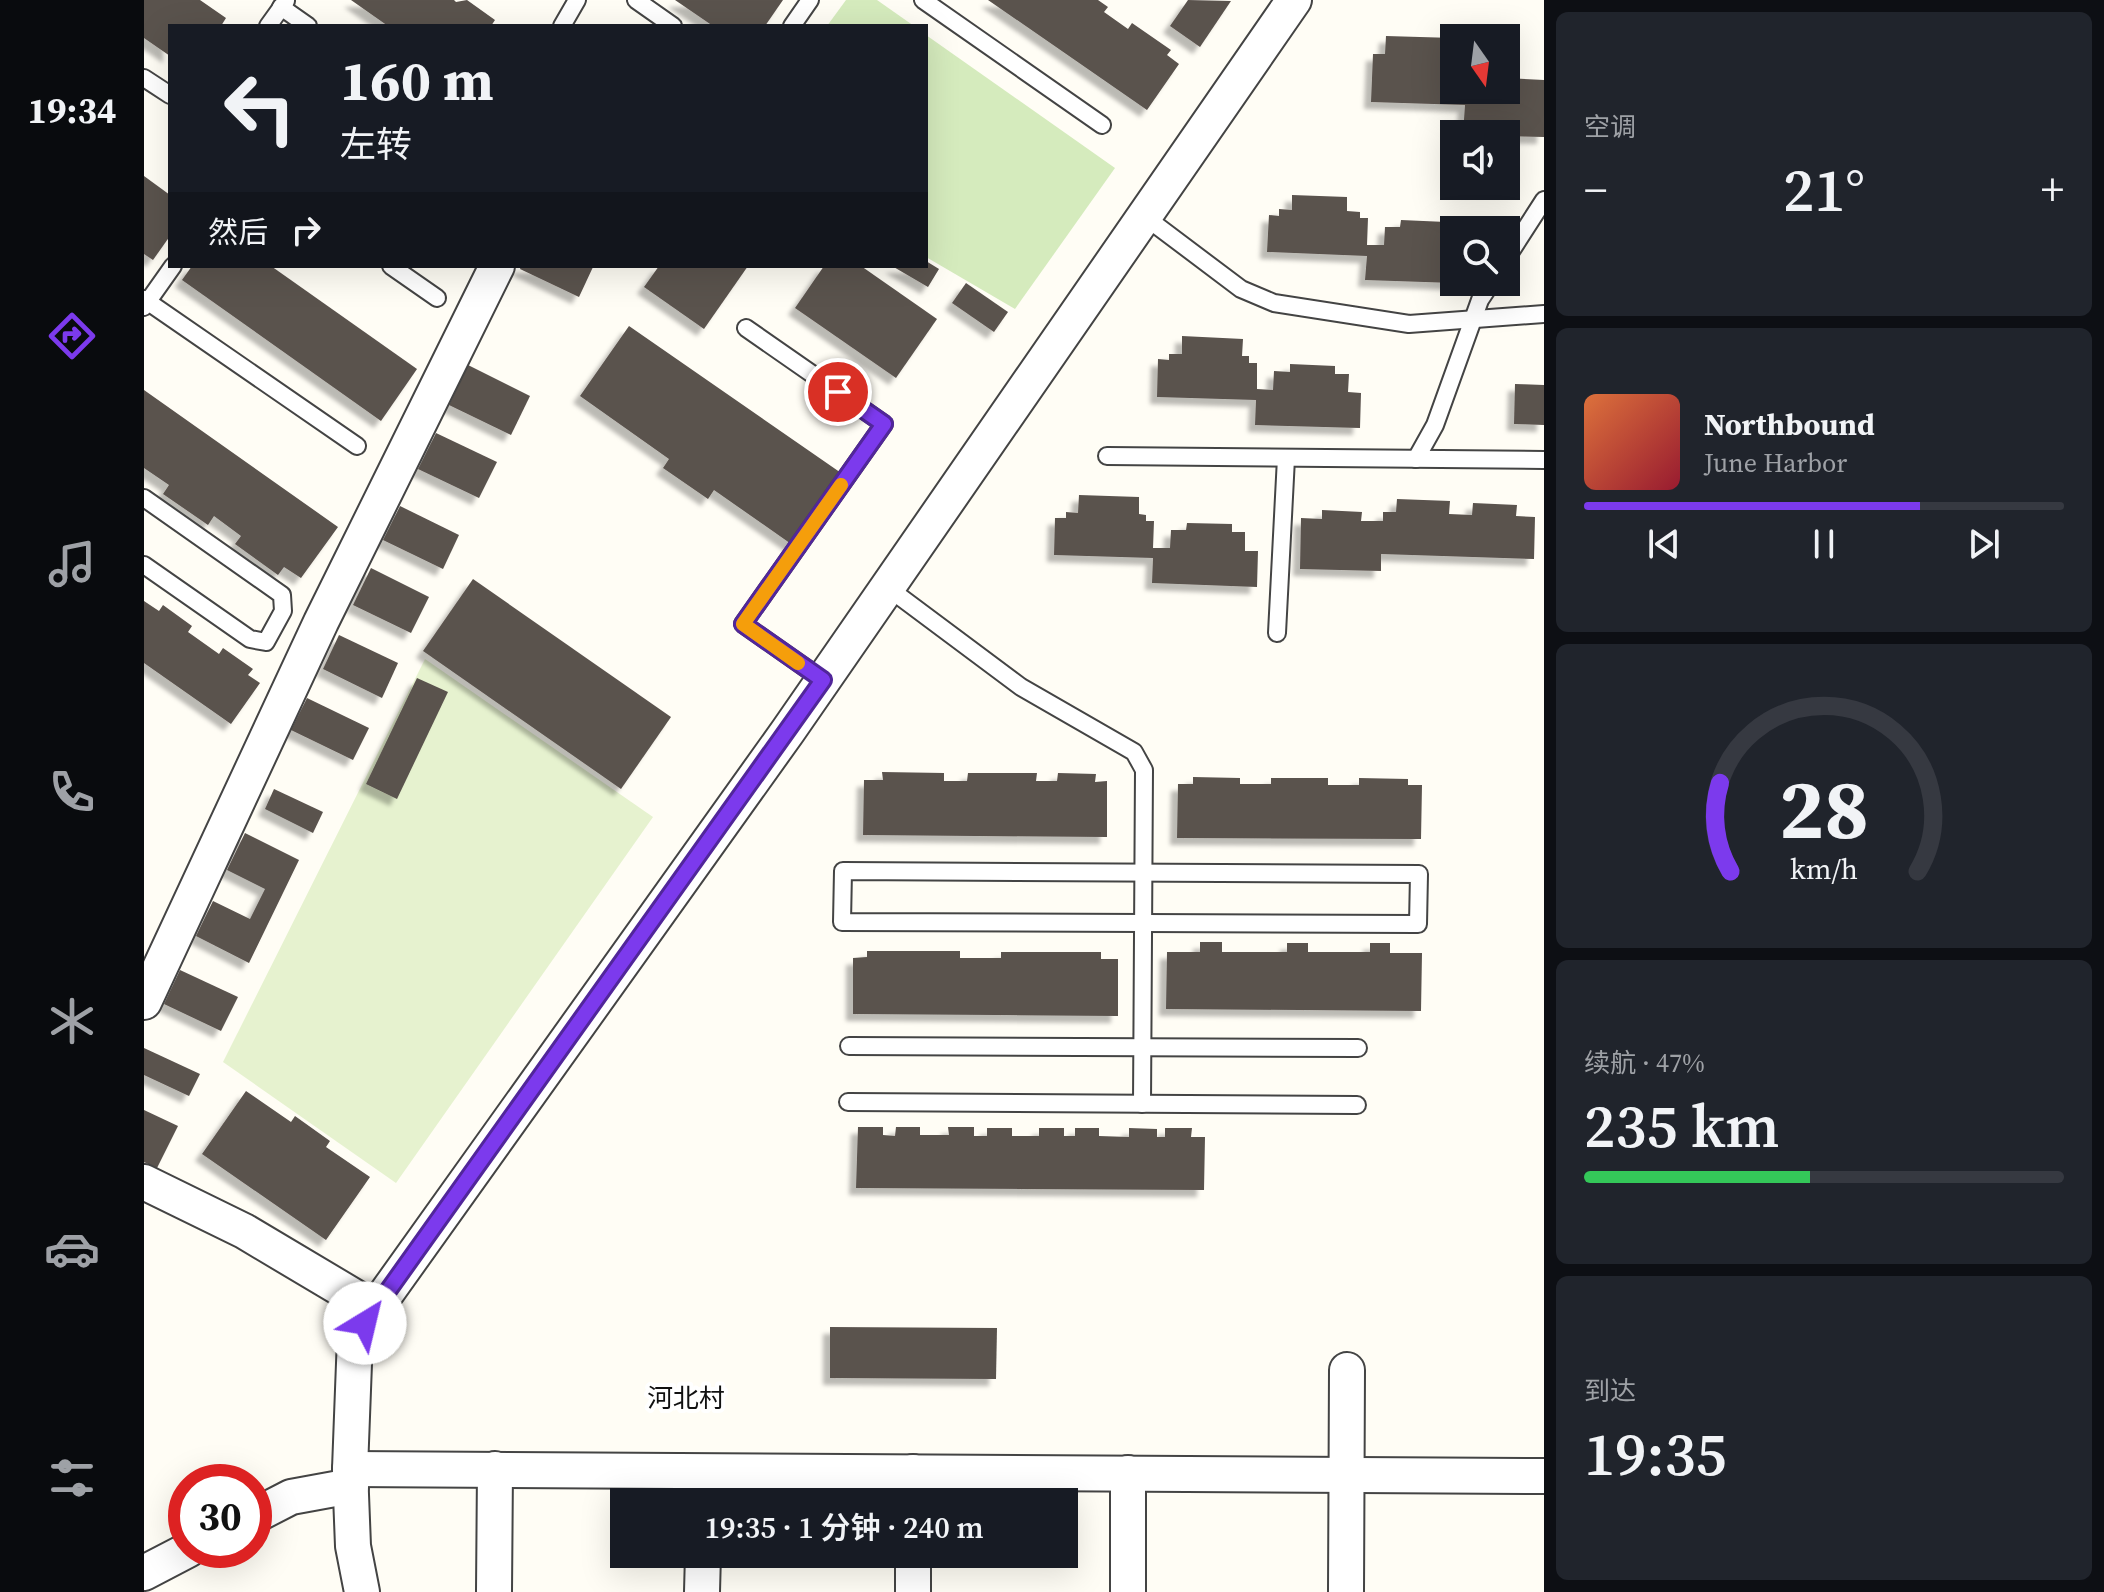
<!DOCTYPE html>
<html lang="zh">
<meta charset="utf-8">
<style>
:root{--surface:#171b24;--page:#20242c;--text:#f1f3f6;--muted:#9ea1a6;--line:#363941;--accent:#7c3aed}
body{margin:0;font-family:"Source Serif 4","Noto Sans SC",serif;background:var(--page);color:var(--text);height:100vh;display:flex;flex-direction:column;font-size:30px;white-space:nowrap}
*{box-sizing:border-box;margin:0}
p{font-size:26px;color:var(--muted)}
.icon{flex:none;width:44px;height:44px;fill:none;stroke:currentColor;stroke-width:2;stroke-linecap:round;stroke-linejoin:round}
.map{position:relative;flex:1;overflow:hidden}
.panel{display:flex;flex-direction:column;gap:12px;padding:12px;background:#0d0f14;width:560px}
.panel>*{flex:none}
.hud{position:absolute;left:24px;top:24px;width:760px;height:244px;border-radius:0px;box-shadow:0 8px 32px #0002;background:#171b24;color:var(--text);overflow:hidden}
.needle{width:52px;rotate:166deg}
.fabs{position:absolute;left:1296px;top:24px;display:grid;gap:16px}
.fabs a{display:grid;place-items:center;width:80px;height:80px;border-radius:0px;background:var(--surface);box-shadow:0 8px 32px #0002;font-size:40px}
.speed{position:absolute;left:24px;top:1464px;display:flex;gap:16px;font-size:40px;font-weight:700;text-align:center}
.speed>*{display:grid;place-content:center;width:104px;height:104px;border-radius:50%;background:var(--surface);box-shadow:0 8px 32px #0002;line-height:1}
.speed .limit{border:12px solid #d22;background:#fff;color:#111}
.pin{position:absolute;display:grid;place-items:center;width:68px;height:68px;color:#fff;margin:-34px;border:4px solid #fff;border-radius:50%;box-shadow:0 2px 8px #0007}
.me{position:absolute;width:88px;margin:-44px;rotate:36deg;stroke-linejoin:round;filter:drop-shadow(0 0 6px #0008)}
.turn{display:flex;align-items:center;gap:28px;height:168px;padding:0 40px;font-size:36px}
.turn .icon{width:104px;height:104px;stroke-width:2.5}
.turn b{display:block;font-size:56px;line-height:68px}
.then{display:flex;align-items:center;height:76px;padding:0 40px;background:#0003;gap:16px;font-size:30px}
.big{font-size:60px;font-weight:600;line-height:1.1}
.panel .widget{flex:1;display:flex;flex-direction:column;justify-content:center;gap:12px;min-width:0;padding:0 28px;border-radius:12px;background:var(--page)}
.panel .dial{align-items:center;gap:0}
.dial svg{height:208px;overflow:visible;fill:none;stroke:var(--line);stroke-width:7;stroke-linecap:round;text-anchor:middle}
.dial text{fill:var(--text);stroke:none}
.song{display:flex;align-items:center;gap:24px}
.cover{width:96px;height:96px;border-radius:12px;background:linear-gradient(135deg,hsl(20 70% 55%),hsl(350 70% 35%))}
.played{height:8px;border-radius:4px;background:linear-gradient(90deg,var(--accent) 70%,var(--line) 70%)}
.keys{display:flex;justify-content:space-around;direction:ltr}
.heat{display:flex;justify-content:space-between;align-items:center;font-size:44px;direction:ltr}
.charge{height:12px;border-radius:6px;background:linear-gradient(90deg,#34c759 47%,var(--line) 0)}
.trip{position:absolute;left:466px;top:1488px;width:468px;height:80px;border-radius:0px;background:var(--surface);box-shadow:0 8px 32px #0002;font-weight:600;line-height:80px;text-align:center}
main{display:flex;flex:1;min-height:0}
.menu{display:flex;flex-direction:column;width:144px;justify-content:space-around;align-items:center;background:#090b0e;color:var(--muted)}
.menu .icon{width:56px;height:56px}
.menu .selected{color:var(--accent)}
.menu b{font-size:36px;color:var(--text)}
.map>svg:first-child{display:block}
</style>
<main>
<nav class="menu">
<b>19:34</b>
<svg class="icon selected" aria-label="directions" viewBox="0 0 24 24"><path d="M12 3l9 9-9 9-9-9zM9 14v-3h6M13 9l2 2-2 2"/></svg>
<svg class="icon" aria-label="music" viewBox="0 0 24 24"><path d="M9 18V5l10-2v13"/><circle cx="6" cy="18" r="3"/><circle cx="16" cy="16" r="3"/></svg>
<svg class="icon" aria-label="phone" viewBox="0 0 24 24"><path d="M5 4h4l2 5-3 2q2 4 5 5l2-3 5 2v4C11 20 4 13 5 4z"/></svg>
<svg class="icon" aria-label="climate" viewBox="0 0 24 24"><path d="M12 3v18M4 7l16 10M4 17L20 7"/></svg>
<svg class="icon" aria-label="car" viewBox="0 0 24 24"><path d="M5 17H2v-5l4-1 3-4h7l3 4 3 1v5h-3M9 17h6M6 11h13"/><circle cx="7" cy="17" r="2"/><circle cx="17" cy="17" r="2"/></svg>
<svg class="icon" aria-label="filters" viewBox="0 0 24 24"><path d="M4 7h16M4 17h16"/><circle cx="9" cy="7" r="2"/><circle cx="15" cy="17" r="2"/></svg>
</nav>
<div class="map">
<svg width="1400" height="1592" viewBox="0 0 1400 1592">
<defs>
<filter id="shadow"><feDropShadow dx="-7" dy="7" stdDeviation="2" flood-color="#0004"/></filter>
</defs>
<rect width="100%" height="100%" fill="#fffdf5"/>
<!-- green -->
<g fill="#d5ebbd">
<polygon points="702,0 733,0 770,26 683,26"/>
<polygon points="782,35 971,168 871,309 782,257"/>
</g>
<!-- pitch -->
<polygon fill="#e6f2cf" points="281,659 509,817 252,1183 79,1062"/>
<!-- building -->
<g fill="#5a524d" filter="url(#shadow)">
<polygon points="0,0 56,0 82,18 77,26 26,26 26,56 0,38"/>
<polygon points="207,0 310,0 312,2 323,0 351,20 347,26 244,26"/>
<polygon points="531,0 639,0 621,26 569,26"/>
<polygon points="844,0 954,0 964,7 960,12 984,29 988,23 1027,50 1023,55 1035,64 1003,110"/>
<polygon points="1044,0 1087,1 1056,47 1026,26"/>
<polygon points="1242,36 1310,38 1310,90 1321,90 1321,95 1332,95 1332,90 1362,90 1362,78 1400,80 1400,137 1362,136 1362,134 1319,134 1321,105 1227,102 1229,54 1241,54"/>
<polygon points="0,176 26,195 26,236 9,260 0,254"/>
<polygon points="1148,195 1203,197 1203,211 1216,212 1216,218 1224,218 1223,245 1240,245 1241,227 1256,227 1257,220 1302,222 1302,229 1310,229 1310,283 1221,280 1223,256 1123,252 1125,215 1135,216 1135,209 1148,210"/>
<polygon points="782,261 795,269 784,287 748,266 782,266"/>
<polygon points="48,266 127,266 273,369 237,421 38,280"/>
<polygon points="377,266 447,266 449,267 435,297 376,269"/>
<polygon points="515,266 604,266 560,329 500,287"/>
<polygon points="680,266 717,266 793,319 752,378 651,308"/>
<polygon points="822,283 864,312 850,332 808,303"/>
<polygon points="485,326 700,475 650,546 570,490 564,499 519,468 525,459 436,396"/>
<polygon points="1038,336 1099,339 1098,356 1105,356 1105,363 1113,363 1113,389 1129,390 1130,371 1146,372 1146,364 1191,366 1191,374 1205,374 1204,392 1217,393 1216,428 1111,425 1112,400 1013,397 1014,359 1025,360 1025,354 1038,354"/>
<polygon points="324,365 386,396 367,435 305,405"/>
<polygon points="1371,384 1400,385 1400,425 1370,424"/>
<polygon points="0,390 194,527 157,578 140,567 134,575 91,544 97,536 70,516 64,525 19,494 25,485 0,468"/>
<polygon points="292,433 353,462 335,498 274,469"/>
<polygon points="935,495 995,497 995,514 1002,515 1002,521 1010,521 1009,548 1026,548 1027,530 1042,530 1043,523 1088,524 1088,532 1101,532 1101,551 1114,551 1113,587 1008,583 1009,558 910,555 911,518 922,518 922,512 934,513"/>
<polygon points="1253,499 1306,501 1305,514 1328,515 1329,503 1373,505 1372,516 1391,517 1390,559 1237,554 1237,571 1156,569 1157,518 1178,519 1178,510 1218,512 1217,521 1239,521 1239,512 1252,512"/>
<polygon points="256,506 315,535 299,569 239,540"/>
<polygon points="227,568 285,597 267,633 209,605"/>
<polygon points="329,579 527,717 477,789 279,651"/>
<polygon points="0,601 15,611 19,605 48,626 44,632 75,654 79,648 109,669 104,675 116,683 87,724 0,663"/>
<polygon points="195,635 254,663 238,698 179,669"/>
<polygon points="273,678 304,692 253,799 222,784"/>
<polygon points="163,698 225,728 209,760 147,730"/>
<polygon points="738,772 800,773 800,781 823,781 824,773 893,773 892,781 913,781 914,773 952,774 951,782 963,781 963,837 719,835 720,780 739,780"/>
<polygon points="1049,777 1096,778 1096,784 1127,784 1127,778 1184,778 1184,785 1215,785 1215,778 1264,779 1264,785 1278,785 1277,839 1033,838 1034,784 1049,784"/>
<polygon points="130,789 179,812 169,833 121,809"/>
<polygon points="101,833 155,860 105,963 52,936 69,901 106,919 121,889 83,870"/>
<polygon points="1056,942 1078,942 1078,952 1143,952 1143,943 1164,943 1164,952 1226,952 1226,943 1246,943 1246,953 1278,953 1277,1011 1022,1009 1023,952 1056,952"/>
<polygon points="723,951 816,951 816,958 857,958 857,952 957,952 957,959 974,959 974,1016 709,1014 709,958 723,957"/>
<polygon points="36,970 94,997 77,1031 20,1004"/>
<polygon points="0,1048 56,1074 45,1096 0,1075"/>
<polygon points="102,1091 147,1122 151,1116 186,1141 182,1147 226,1177 182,1240 58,1154"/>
<polygon points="0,1110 34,1126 13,1168 0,1162"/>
<polygon points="714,1127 739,1127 739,1135 751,1136 752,1127 776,1127 776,1135 805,1135 804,1127 830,1127 830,1136 843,1136 843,1128 868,1128 868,1136 895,1136 895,1128 920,1128 920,1136 931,1136 931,1128 955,1128 955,1136 985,1137 985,1128 1013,1129 1013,1137 1021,1137 1021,1128 1048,1128 1047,1137 1061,1137 1060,1190 712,1188"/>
<polygon points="686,1327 853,1328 852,1379 686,1378"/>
</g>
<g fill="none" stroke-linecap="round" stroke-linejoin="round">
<defs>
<g id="lane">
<polyline points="492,0 529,26"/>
<polyline points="779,0 958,125"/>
<polyline points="137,7 164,26"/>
<polyline points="124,26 142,1"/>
<polyline points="418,26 433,0"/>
<polyline points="648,26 666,0"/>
<polyline points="0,78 26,95"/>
<polyline points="1000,216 1097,289 1130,303 1265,324 1400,314"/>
<polyline points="1362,259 1400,200"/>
<polyline points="247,266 293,298"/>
<polyline points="0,299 213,446"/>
<polyline points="0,307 29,266"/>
<polyline points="602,328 740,424 599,624 679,680"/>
<polyline points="963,456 1400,460"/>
<polyline points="1272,459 1291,425 1336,300 1348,282"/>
<polyline points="0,498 138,595 139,611 122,642 106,639 0,565"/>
<polyline points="743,587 877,687 990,752 1000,770 998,1104"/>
<polyline points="1133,633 1142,458"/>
<polygon points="699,871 1275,874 1274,924 698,922"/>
<polyline points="705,1046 1214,1048"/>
<polyline points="704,1102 1213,1105"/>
</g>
<g id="street">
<polyline points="0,1002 177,622 353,266"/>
<polyline points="0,1182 100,1231 231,1309"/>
<polyline points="206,1469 1400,1476"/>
<polyline points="769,1472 769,1502"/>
<polyline points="110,1516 147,1497 207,1486"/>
<polyline points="769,1554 769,1592"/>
<polyline points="0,1573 44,1550"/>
<polyline points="218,1592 209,1546 206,1469 211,1337 644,731 1150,0"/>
<polyline points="350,1592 351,1469"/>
<polyline points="558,1592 559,1554"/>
<polyline points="984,1592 984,1473"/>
<polyline points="1202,1592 1203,1370"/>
</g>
</defs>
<!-- lane casing -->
<use href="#lane" stroke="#444" stroke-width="20"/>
<!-- street casing -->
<use href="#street" stroke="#444" stroke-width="38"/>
<!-- lane -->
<use href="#lane" stroke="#fff" stroke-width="16"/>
<!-- street -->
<use href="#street" stroke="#fff" stroke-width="34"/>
</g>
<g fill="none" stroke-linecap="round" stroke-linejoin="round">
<defs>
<polyline id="route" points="221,1323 679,680 599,624 740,424 694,392"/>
</defs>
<!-- route casing -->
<use href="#route" stroke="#51269a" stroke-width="20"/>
<!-- route -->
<use href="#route" stroke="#7c3aed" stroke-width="14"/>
<!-- slow -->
<polyline stroke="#f59e0b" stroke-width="14" points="654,663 599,624 697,485"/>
</g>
<g text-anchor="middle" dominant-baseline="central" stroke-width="8" stroke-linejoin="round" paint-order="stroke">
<!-- quarter labels -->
<g font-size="26" fill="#111" stroke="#fff">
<text x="542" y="1398">河北村</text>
</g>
</g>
</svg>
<div class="fabs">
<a><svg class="needle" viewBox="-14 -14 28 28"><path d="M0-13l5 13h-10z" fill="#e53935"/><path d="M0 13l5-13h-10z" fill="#9ea1a6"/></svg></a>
<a><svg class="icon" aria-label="sound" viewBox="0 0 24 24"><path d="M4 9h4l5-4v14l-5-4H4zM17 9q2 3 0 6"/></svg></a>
<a><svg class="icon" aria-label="search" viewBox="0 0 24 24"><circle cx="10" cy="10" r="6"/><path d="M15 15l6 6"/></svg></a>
</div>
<div class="speed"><div class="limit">30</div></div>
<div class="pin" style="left:694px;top:392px;background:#d93025"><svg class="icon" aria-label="arrive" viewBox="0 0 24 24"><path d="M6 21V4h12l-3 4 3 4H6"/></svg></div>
<svg class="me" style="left:221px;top:1323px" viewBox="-20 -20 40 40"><circle r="19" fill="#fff"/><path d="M0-13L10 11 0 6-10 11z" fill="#7c3aed"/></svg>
<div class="trip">19:35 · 1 分钟 · 240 m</div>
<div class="hud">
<div class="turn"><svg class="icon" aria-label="left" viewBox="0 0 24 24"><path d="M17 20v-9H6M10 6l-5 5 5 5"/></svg><div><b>160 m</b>左转</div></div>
<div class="then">然后<svg class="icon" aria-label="right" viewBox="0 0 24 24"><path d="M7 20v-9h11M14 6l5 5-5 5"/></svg></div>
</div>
</div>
<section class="panel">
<div class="widget"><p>空调</p>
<div class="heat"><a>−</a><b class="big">21°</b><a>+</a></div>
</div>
<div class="widget">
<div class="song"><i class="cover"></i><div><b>Northbound</b><p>June Harbor</p></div></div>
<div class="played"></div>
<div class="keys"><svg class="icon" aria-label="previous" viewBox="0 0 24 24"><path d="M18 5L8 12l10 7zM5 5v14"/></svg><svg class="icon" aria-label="pause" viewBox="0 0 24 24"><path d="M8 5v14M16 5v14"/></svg><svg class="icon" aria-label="next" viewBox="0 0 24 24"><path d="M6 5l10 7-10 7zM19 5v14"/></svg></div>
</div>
<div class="widget dial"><svg viewBox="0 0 100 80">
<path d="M14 69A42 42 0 1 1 86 69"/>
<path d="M14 69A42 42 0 0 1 10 35" stroke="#7c3aed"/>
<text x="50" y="56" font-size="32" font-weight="700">28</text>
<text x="50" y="72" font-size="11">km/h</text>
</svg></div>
<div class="widget"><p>续航 · 47%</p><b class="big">235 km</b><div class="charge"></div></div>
<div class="widget"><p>到达</p><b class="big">19:35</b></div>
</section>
</main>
